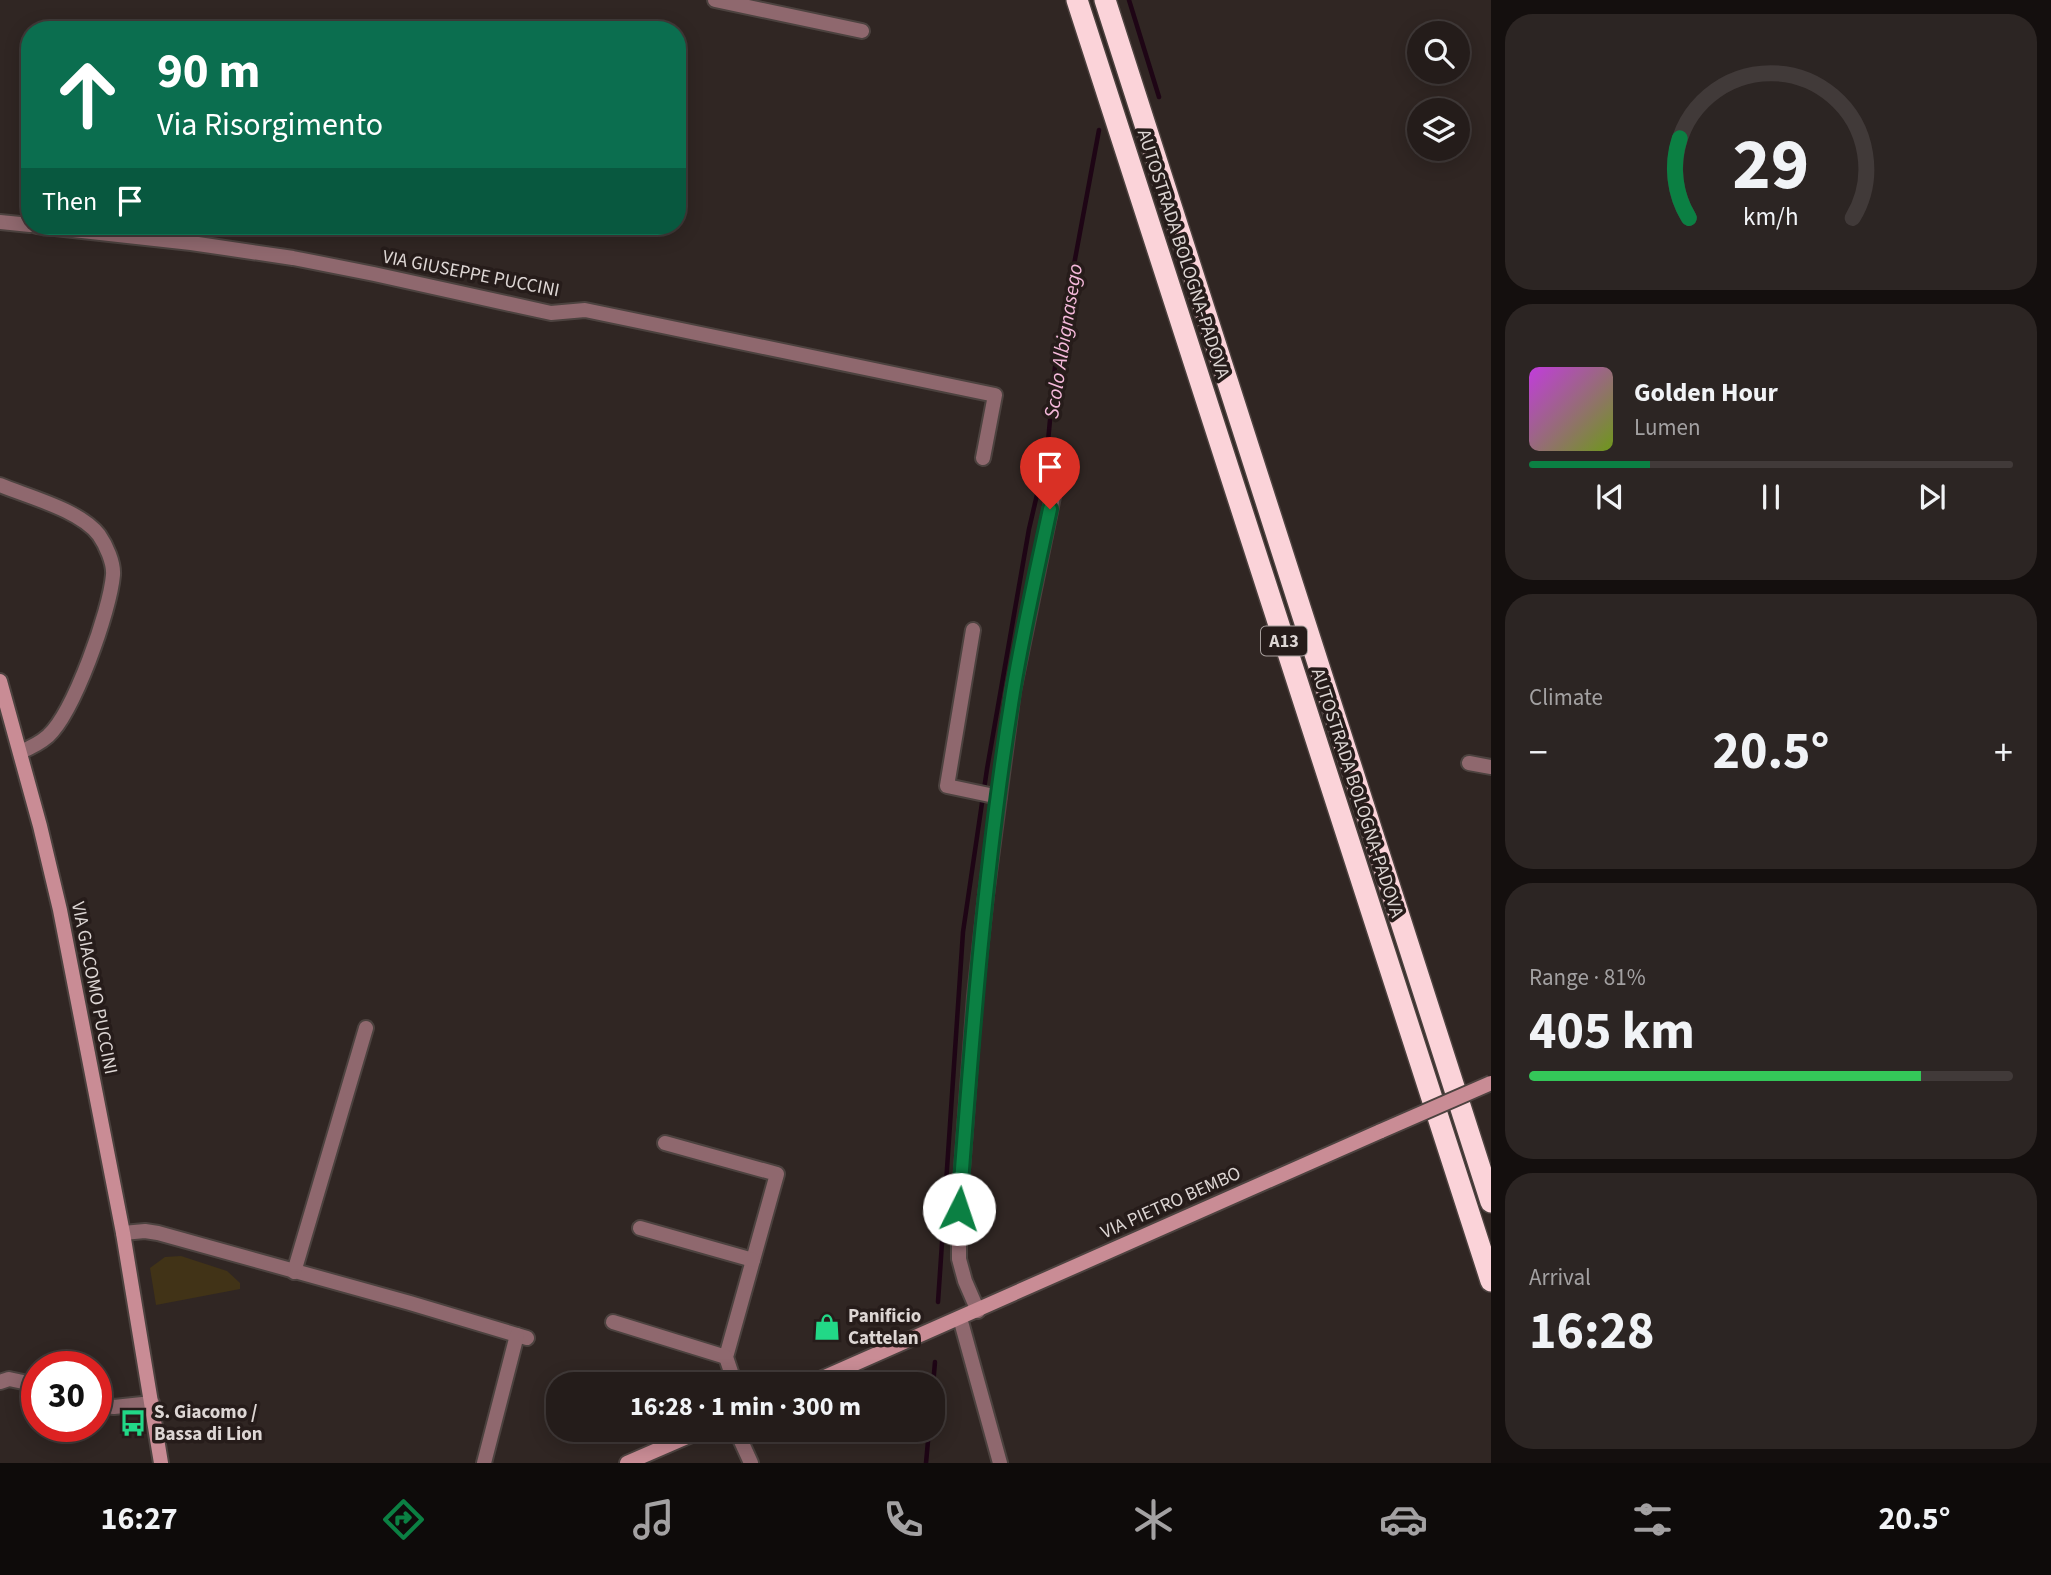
<!DOCTYPE html>
<meta charset="utf-8">
<style>
:root{--surface:#241c1a;--page:#2c2523;--text:#f1f3f6;--muted:#a3a1a2;--line:#413a39;--accent:#0b8043}
body{margin:0;font-family:"Source Sans 3",sans-serif;background:var(--page);color:var(--text);height:100vh;display:flex;flex-direction:column;font-size:26px;white-space:nowrap}
*{box-sizing:border-box;margin:0}
p{font-size:23px;color:var(--muted)}
.icon{flex:none;width:38px;height:38px;fill:none;stroke:currentColor;stroke-width:2;stroke-linecap:round;stroke-linejoin:round}
.map{position:relative;flex:1;overflow:hidden}
.panel{display:flex;flex-direction:column;gap:14px;padding:14px;background:#140f0e;width:560px}
.panel>*{flex:none}
.banner{position:absolute;left:21px;top:21px;width:665px;height:214px;border-radius:28px;box-shadow:0 4px 18px #0003,0 0 0 2px var(--line);background:#0b6e4f;color:#fff;overflow:hidden}
.buttons{position:absolute;left:1407px;top:21px;display:grid;gap:14px}
.buttons a{display:grid;place-items:center;width:63px;height:63px;border-radius:50%;background:var(--surface);box-shadow:0 4px 18px #0003,0 0 0 2px var(--line);font-size:35px}
.speed{position:absolute;left:21px;top:1351px;display:flex;gap:14px;font-size:35px;font-weight:700;text-align:center}
.speed>*{display:grid;place-content:center;width:91px;height:91px;border-radius:50%;background:var(--surface);box-shadow:0 4px 18px #0003,0 0 0 2px var(--line);line-height:1}
.speed .limit{border:10px solid #d22;background:#fff;color:#111}
.pin{position:absolute;display:grid;place-items:center;width:60px;height:60px;color:#fff;margin:-72px -30px;border-radius:50% 50% 50% 0;rotate:-45deg;box-shadow:0 0 7px #0007}
.pin .icon{rotate:45deg}
.me{position:absolute;width:77px;margin:-38px;rotate:4deg;stroke-linejoin:round;filter:drop-shadow(0 0 5px #0008)}
.turn{display:flex;align-items:center;gap:24px;height:147px;padding:0 21px;font-size:32px}
.turn .icon{width:91px;height:91px;stroke-width:2.5}
.turn b{display:block;font-size:49px;line-height:60px}
.then{display:flex;align-items:center;height:66px;padding:0 21px;background:#0003;gap:14px;font-size:26px}
.big{font-size:52px;font-weight:700;line-height:1.1}
.panel .tile{flex:1;display:flex;flex-direction:column;justify-content:center;gap:10px;min-width:0;padding:0 24px;border-radius:28px;background:var(--page)}
.panel .dial{align-items:center;gap:0}
.dial svg{height:182px;overflow:visible;fill:none;stroke:var(--line);stroke-width:7;stroke-linecap:round;text-anchor:middle}
.dial text{fill:var(--text);stroke:none}
.song{display:flex;align-items:center;gap:21px}
.cover{width:84px;height:84px;border-radius:10px;background:linear-gradient(135deg,hsl(290 70% 55%),hsl(80 70% 35%))}
.played{height:7px;border-radius:4px;background:linear-gradient(90deg,var(--accent) 25%,var(--line) 25%)}
.keys{display:flex;justify-content:space-around;direction:ltr}
.heat{display:flex;justify-content:space-between;align-items:center;font-size:38px;direction:ltr}
.charge{height:10px;border-radius:5px;background:linear-gradient(90deg,#34c759 81%,var(--line) 0)}
.trip{position:absolute;left:546px;top:1372px;width:399px;height:70px;border-radius:28px;background:var(--surface);box-shadow:0 4px 18px #0003,0 0 0 2px var(--line);font-weight:700;line-height:70px;text-align:center}
.tab-bar{display:flex;height:112px;justify-content:space-around;align-items:center;background:#0e0b0a;color:var(--muted)}
.tab-bar .icon{width:49px;height:49px}
.tab-bar .current{color:var(--accent)}
.tab-bar b{font-size:32px;color:var(--text)}
main{display:flex;flex:1;min-height:0}
.map>svg:first-child{display:block}
</style>
<main>
<div class="map">
<svg width="1491" height="1463" viewBox="0 0 1491 1463">
<rect width="100%" height="100%" fill="#302623"/>
<!-- green -->
<polygon fill="#413317" points="181,1256 227,1271 240,1283 240,1289 156,1305 150,1268 165,1257"/>
<g fill="none" stroke-linecap="round" stroke-linejoin="round">
<!-- stream -->
<g stroke="#1e0515" stroke-width="4.5">
<polyline points="1129,0 1159,97"/>
<polyline points="938,1302 963,932 987,769 1029,529 1047,452 1055,367 1099,130"/>
<polyline points="933,1385 935,1362"/>
<polyline points="926,1463 929,1430"/>
</g>
<defs>
<g id="street">
<polyline points="715,0 862,31"/>
<polyline points="0,222 30,225"/>
<polyline points="37,226 191,243 293,258 374,274 551,313 585,310 995,395 983,458"/>
<path d="M 0,485 C 29,497 80,510 99,535 C 106,545 114,563 113,575 C 110,611 74,712 48,736 C 40,743 30,748 20,752"/>
<polyline points="973,630 947,786 999,797"/>
<polyline points="1469,763 1491,767"/>
<polyline points="665,1143 777,1174 726,1357 735,1384"/>
<polyline points="640,1228 753,1260"/>
<polyline points="123,1233 145,1231 158,1233 410,1303 527,1338"/>
<polyline points="294,1272 366,1028"/>
<polyline points="978,1311 965,1281 959,1259 959,1209 975,996 986,895 1013,691 1055,487"/>
<polyline points="960,1318 1000,1463"/>
<polyline points="613,1322 726,1357"/>
<polyline points="0,1382 9,1379 37,1385"/>
<polyline points="96,1404 114,1407 152,1403"/>
<polyline points="736,1430 751,1463"/>
<polyline points="484,1463 517,1335"/>
</g>
<g id="secondary">
<polyline points="0,681 40,826 60,910 123,1233 161,1463"/>
<polyline points="809,1384 1381,1131"/>
<polyline points="627,1463 703,1430"/>
</g>
<g id="highway">
<polyline points="1077,0 1491,1281"/>
<polyline points="1105,0 1491,1202"/>
</g>
</defs>
<!-- street casing -->
<use href="#street" stroke="#4c423f" stroke-width="18"/>
<!-- secondary casing -->
<use href="#secondary" stroke="#4c423f" stroke-width="18"/>
<!-- highway casing -->
<use href="#highway" stroke="#4c423f" stroke-width="24"/>
<!-- street -->
<use href="#street" stroke="#8f686e" stroke-width="14"/>
<!-- secondary -->
<use href="#secondary" stroke="#c98c95" stroke-width="14"/>
<!-- highway -->
<use href="#highway" stroke="#fbd3d9" stroke-width="21"/>
<defs>
<polyline id="secondary-bridge" points="1381,1131 1491,1083"/>
</defs>
<!-- secondary-bridge casing -->
<use href="#secondary-bridge" stroke="#4c423f" stroke-width="18" stroke-linecap="butt"/>
<!-- secondary-bridge -->
<use href="#secondary-bridge" stroke="#c98c95" stroke-width="14"/>
</g>
<g fill="none" stroke-linecap="round" stroke-linejoin="round">
<defs>
<path id="route" d="M 959,1209 C 972,1036 985,863 1013,692 C 1023,631 1037,570 1050,509"/>
</defs>
<!-- route casing -->
<use href="#route" stroke="#07532c" stroke-width="18"/>
<!-- route -->
<use href="#route" stroke="#0b8043" stroke-width="12"/>
</g>
<!-- icons -->
<defs>
<symbol id="shop-bare" viewBox="-9 -9 18 18"><path d="M-5-2.5h2.3a2.7 3.5 0 0 1 5.4 0H5L5.5 6h-11ZM-1.5-2.5h3a1.5 2.3 0 0 0-3 0Z" fill="#22d887" stroke="#261c1a" stroke-width="2.5" paint-order="stroke"/></symbol>
<symbol id="bus-bare" viewBox="-9 -9 18 18"><path d="M-5-6H5V4H4V6H2V4H-2V6H-4V4H-5ZM-3.5-4V0h7V-4ZM-3.5 1.2v1.5H-2V1.2ZM2 1.2v1.5H3.5V1.2Z" fill="#22d887" stroke="#261c1a" stroke-width="2.5" paint-order="stroke"/></symbol>
</defs>
<g fill-rule="evenodd">
<use href="#shop-bare" x="808" y="1308" width="38" height="38"/>
<use href="#bus-bare" x="114" y="1404" width="38" height="38"/>
</g>
<g text-anchor="middle" dominant-baseline="central" stroke-width="7" stroke-linejoin="round" paint-order="stroke">
<!-- shield labels -->
<rect fill="#261c1a" stroke="#a69e9c" stroke-width="2" x="1261" y="626.5" width="46" height="29" rx="5"/>
<g font-size="18" font-weight="bold" fill="#ddd6d4">
<text x="1284" y="641">A13</text>
</g>
<!-- street labels -->
<g font-size="19" fill="#ddd6d4" stroke="#261c1a">
<text transform="translate(1183 254) rotate(72)">AUTOSTRADA BOLOGNA-PADOVA</text>
<text transform="translate(471 274) rotate(11)">VIA GIUSEPPE PUCCINI</text>
<text transform="translate(1357 793) rotate(72)">AUTOSTRADA BOLOGNA-PADOVA</text>
<text transform="translate(94 988) rotate(79)">VIA GIACOMO PUCCINI</text>
<text transform="translate(1171 1203) rotate(-24)">VIA PIETRO BEMBO</text>
</g>
<!-- poi labels -->
<g font-size="19" font-weight="bold" fill="#ddd6d4" stroke="#261c1a" text-anchor="start">
<text x="848" y="1316">Panificio<tspan x="848" dy="22">Cattelan</tspan></text>
<text x="154" y="1412">S. Giacomo /<tspan x="154" dy="22">Bassa di Lion</tspan></text>
</g>
<!-- water labels -->
<g font-size="21" font-style="italic" fill="#f5b9db" stroke="#261c1a">
<text transform="translate(1063 341) rotate(-81)">Scolo Albignasego</text>
</g>
</g>
</svg>
<div class="buttons">
<a><svg class="icon" aria-label="search" viewBox="0 0 24 24"><circle cx="10" cy="10" r="6"/><path d="M15 15l6 6"/></svg></a>
<a><svg class="icon" aria-label="layers" viewBox="0 0 24 24"><path d="M12 4l9 5-9 5-9-5zM3 14l9 5 9-5"/></svg></a>
</div>
<div class="speed"><div class="limit">30</div></div>
<div class="pin" style="left:1050px;top:509px;background:#d93025"><svg class="icon" aria-label="arrive" viewBox="0 0 24 24"><path d="M6 21V4h12l-3 4 3 4H6"/></svg></div>
<svg class="me" style="left:959px;top:1209px" viewBox="-20 -20 40 40"><circle r="19" fill="#fff"/><path d="M0-13L10 11 0 6-10 11z" fill="#0b8043"/></svg>
<div class="trip">16:28 · 1 min · 300 m</div>
<div class="banner">
<div class="turn"><svg class="icon" aria-label="ahead" viewBox="0 0 24 24"><path d="M12 20V5M6 11l6-6 6 6"/></svg><div><b>90 m</b>Via Risorgimento</div></div>
<div class="then">Then<svg class="icon" aria-label="arrive" viewBox="0 0 24 24"><path d="M6 21V4h12l-3 4 3 4H6"/></svg></div>
</div>
</div>
<section class="panel">
<div class="tile dial"><svg viewBox="0 0 100 80">
<path d="M14 69A42 42 0 1 1 86 69"/>
<path d="M14 69A42 42 0 0 1 10 34" stroke="#0b8043"/>
<text x="50" y="56" font-size="32" font-weight="700">29</text>
<text x="50" y="72" font-size="11">km/h</text>
</svg></div>
<div class="tile">
<div class="song"><i class="cover"></i><div><b>Golden Hour</b><p>Lumen</p></div></div>
<div class="played"></div>
<div class="keys"><svg class="icon" aria-label="previous" viewBox="0 0 24 24"><path d="M18 5L8 12l10 7zM5 5v14"/></svg><svg class="icon" aria-label="pause" viewBox="0 0 24 24"><path d="M8 5v14M16 5v14"/></svg><svg class="icon" aria-label="next" viewBox="0 0 24 24"><path d="M6 5l10 7-10 7zM19 5v14"/></svg></div>
</div>
<div class="tile"><p>Climate</p>
<div class="heat"><a>−</a><b class="big">20.5°</b><a>+</a></div>
</div>
<div class="tile"><p>Range · 81%</p><b class="big">405 km</b><div class="charge"></div></div>
<div class="tile"><p>Arrival</p><b class="big">16:28</b></div>
</section>
</main>
<nav class="tab-bar">
<b>16:27</b>
<svg class="icon current" aria-label="directions" viewBox="0 0 24 24"><path d="M12 3l9 9-9 9-9-9zM9 14v-3h6M13 9l2 2-2 2"/></svg>
<svg class="icon" aria-label="music" viewBox="0 0 24 24"><path d="M9 18V5l10-2v13"/><circle cx="6" cy="18" r="3"/><circle cx="16" cy="16" r="3"/></svg>
<svg class="icon" aria-label="phone" viewBox="0 0 24 24"><path d="M5 4h4l2 5-3 2q2 4 5 5l2-3 5 2v4C11 20 4 13 5 4z"/></svg>
<svg class="icon" aria-label="climate" viewBox="0 0 24 24"><path d="M12 3v18M4 7l16 10M4 17L20 7"/></svg>
<svg class="icon" aria-label="car" viewBox="0 0 24 24"><path d="M5 17H2v-5l4-1 3-4h7l3 4 3 1v5h-3M9 17h6M6 11h13"/><circle cx="7" cy="17" r="2"/><circle cx="17" cy="17" r="2"/></svg>
<svg class="icon" aria-label="filters" viewBox="0 0 24 24"><path d="M4 7h16M4 17h16"/><circle cx="9" cy="7" r="2"/><circle cx="15" cy="17" r="2"/></svg>
<b>20.5°</b>
</nav>
